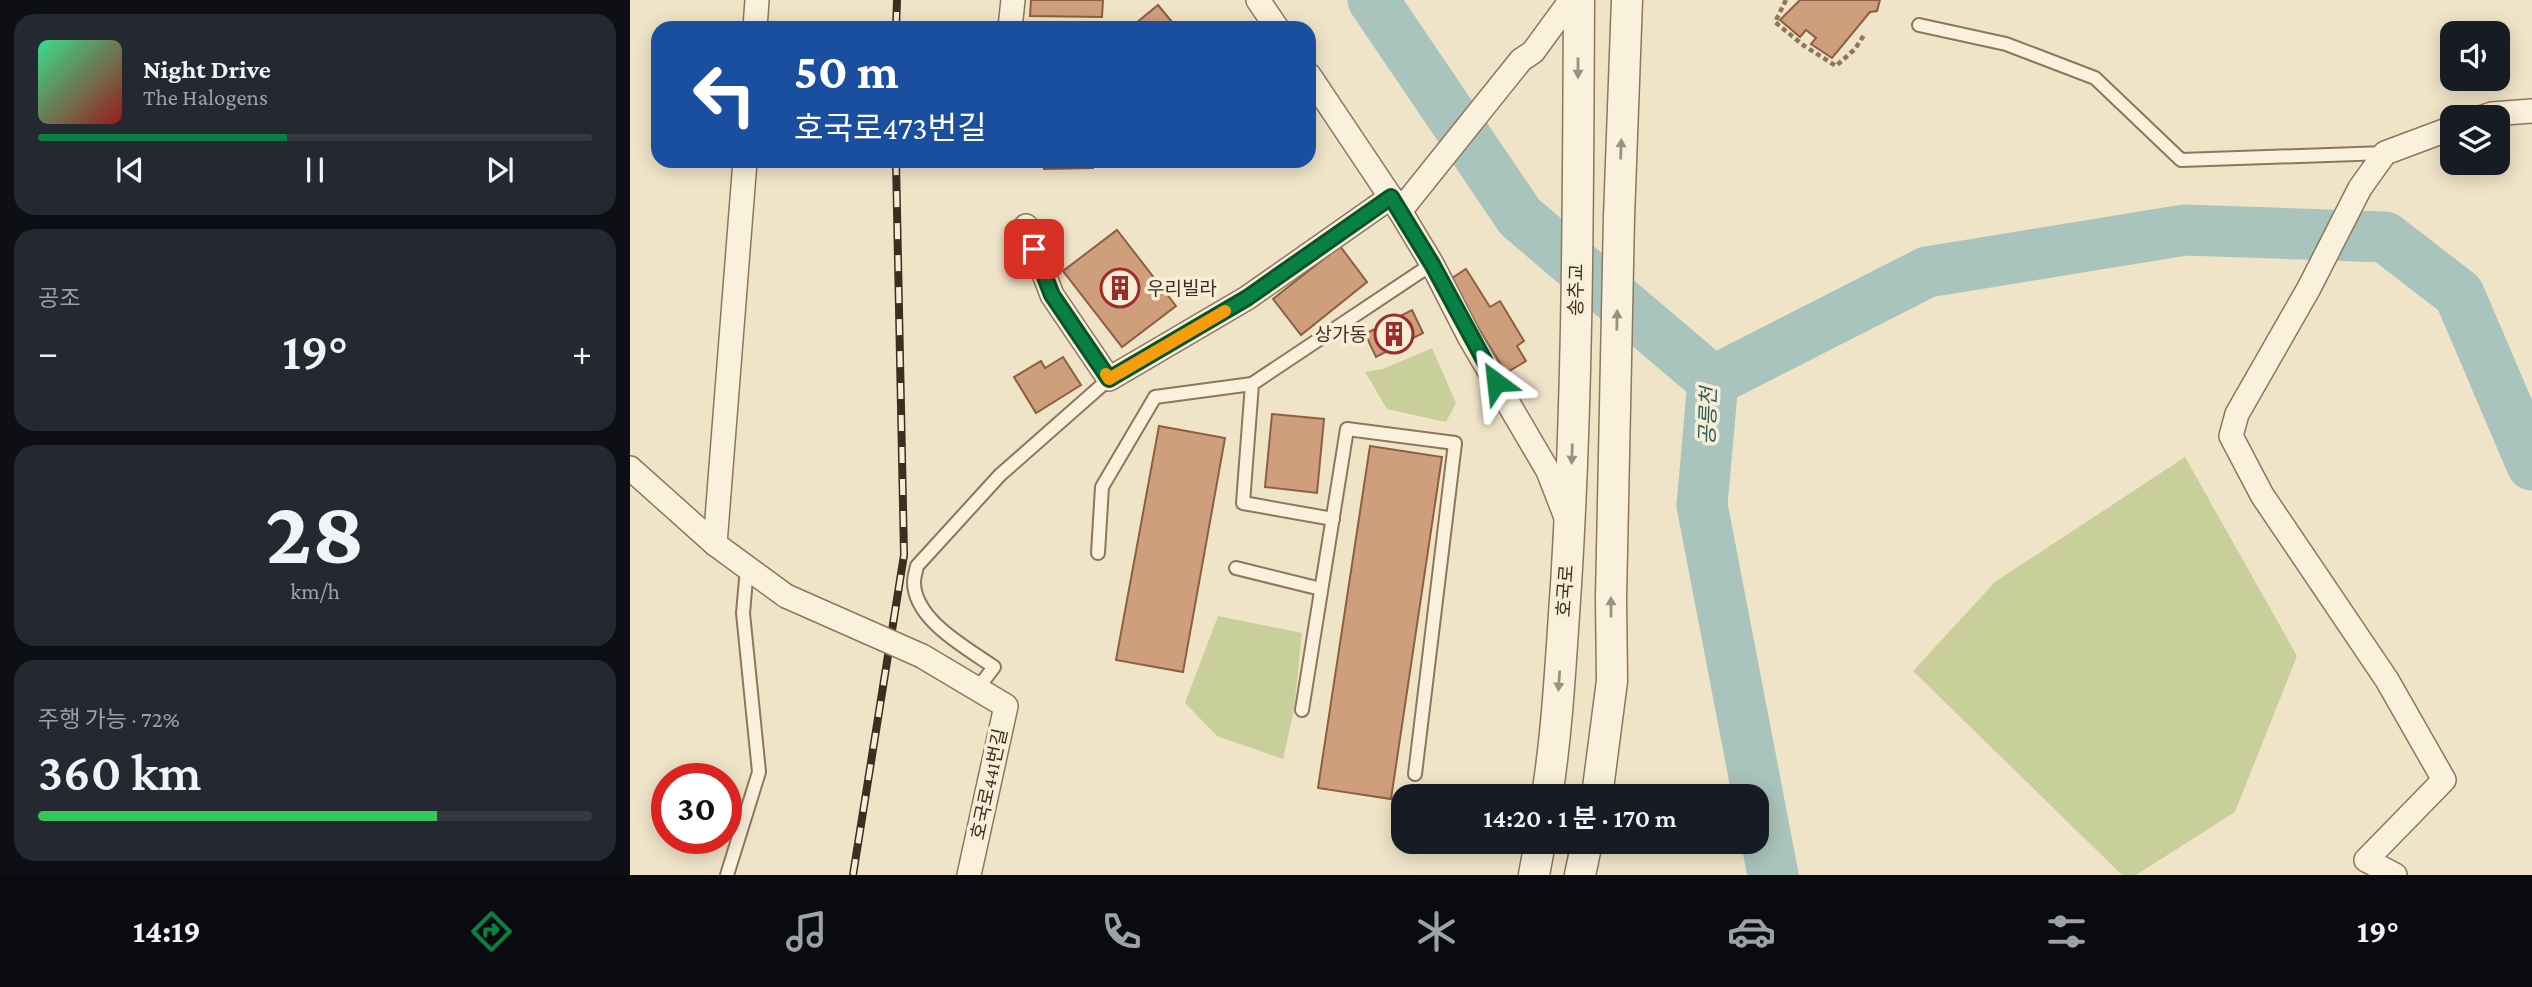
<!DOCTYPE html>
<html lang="ko">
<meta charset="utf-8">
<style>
:root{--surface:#171b24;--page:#242831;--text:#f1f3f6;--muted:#9ea1a6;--line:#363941;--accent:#0b8043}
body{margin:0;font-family:"Crimson Pro","Noto Sans KR",serif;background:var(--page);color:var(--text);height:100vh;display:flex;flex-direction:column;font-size:26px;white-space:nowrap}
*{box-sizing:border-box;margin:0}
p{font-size:23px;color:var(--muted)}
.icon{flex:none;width:38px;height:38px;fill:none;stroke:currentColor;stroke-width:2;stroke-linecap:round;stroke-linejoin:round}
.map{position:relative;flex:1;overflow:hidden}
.side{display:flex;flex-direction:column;gap:14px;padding:14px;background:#0d0f14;width:630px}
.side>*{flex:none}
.guide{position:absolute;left:21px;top:21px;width:665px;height:147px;border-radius:21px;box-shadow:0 4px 18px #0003;background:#1a4fa0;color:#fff;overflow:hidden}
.controls{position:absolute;left:1810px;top:21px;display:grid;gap:14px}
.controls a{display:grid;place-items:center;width:70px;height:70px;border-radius:14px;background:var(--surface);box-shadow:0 4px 18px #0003;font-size:35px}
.speed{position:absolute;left:21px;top:763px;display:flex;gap:14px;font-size:35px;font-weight:700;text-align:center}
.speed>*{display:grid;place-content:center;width:91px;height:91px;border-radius:50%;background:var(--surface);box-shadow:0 4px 18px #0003;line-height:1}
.speed .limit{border:10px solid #d22;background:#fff;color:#111}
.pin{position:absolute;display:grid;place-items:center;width:60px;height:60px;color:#fff;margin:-30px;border-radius:14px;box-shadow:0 4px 10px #0006}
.me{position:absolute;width:77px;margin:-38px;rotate:330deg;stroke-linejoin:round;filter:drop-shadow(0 0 5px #0008)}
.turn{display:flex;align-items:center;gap:24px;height:147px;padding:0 28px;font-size:32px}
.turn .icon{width:91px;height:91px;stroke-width:2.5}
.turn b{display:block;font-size:49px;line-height:60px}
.big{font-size:52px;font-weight:600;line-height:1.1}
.side .card{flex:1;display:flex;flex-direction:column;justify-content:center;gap:10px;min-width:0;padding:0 24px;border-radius:21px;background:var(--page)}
.side .dial{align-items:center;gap:0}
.dial b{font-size:91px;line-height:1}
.song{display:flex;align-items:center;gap:21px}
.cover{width:84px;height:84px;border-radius:10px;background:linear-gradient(135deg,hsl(150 70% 55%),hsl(0 70% 35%))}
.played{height:7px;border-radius:4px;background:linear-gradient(90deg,var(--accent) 45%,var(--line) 45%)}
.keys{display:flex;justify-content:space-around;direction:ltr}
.heat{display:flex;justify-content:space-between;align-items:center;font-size:38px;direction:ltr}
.charge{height:10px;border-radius:5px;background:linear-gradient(90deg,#34c759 72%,var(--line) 0)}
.trip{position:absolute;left:761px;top:784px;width:378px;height:70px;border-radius:21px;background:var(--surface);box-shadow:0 4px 18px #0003;font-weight:600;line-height:70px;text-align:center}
.menu{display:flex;height:112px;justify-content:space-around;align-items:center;background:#090b0e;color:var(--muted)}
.menu .icon{width:49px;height:49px}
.menu .active{color:var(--accent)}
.menu b{font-size:32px;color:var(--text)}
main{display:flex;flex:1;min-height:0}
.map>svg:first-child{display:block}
</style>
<main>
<section class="side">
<div class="card">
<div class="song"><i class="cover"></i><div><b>Night Drive</b><p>The Halogens</p></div></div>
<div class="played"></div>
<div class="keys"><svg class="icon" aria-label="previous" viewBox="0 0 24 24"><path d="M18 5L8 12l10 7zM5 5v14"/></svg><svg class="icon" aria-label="pause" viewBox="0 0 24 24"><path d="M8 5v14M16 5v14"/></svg><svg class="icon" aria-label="next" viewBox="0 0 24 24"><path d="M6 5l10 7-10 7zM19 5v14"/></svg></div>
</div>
<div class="card"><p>공조</p>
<div class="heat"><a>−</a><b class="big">19°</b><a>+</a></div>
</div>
<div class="card dial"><b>28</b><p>km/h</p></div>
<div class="card"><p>주행 가능 · 72%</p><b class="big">360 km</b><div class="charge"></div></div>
</section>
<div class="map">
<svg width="1902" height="875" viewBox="0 0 1902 875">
<rect width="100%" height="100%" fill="#f0e4c8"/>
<!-- green -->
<g fill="#c9cf9b">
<polygon points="802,348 826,403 816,422 757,409 735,372 753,369"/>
<polygon points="1555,457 1667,656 1605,812 1506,875 1492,875 1283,671 1365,582"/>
<polygon points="588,616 672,633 664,710 653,759 587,736 555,703"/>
</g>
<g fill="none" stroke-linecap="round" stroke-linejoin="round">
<!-- river -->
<g stroke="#a9c4bc" stroke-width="51">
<polyline points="743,0 890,217 1083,381 1072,505 1143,875"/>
<polyline points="1083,381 1297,272 1555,230 1755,237 1829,294 1902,465"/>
</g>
</g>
<!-- building -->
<g fill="#cf9f7d" stroke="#8d5f41" stroke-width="2">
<polygon points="401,0 473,0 472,17 400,16"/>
<polygon points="1170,0 1250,0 1247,11 1240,12 1202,58 1181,44 1186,38 1176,30 1170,37 1150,20"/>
<polygon points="528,5 547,28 500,28"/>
<polygon points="413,161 463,161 463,168 414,169"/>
<polygon points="487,230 546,306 492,347 433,271"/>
<polygon points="710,246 737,282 671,335 643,299"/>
<polygon points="836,269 860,307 870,301 894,341 887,346 896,361 876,373 819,280"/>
<polygon points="782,310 793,333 746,357 735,334"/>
<polygon points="433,357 451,385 406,413 384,377 411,361 415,368"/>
<polygon points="642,414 694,419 687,493 635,487"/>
<polygon points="529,426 595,438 553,672 486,660"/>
<polygon points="740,446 812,457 761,799 688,788"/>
</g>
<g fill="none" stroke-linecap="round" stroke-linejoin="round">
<defs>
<g id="service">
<polyline points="1289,25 1376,44 1465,78 1551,160 1755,153"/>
<polyline points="703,519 613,503 622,384 802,264"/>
<polyline points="468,553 472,487 525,397 622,384"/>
<polyline points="606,568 691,589"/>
<path d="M 348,688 L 364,667 C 337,648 284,620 284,582 C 284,577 286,571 287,566 L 370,475 L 479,379"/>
<polyline points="672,710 717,429 825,443 785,774"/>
<polyline points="97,875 129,772 113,613 117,568"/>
</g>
<g id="minor">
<polyline points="628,0 647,28"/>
<polyline points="125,28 127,0"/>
<polyline points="380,28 383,0"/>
<polyline points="679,75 770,211 802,264 840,338 918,471 937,520"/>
<polyline points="1853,117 1862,114 1902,111"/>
<polyline points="770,211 891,60 903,52 941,0"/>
<polyline points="396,226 422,295 479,379 617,298 761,197"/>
<polyline points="0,468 85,544 156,596"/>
<polyline points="85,544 115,161"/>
<polyline points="292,656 376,706 339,875"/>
<polyline points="1765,875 1736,860 1814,780 1757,680 1632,495 1601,436 1607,414 1679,288 1730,188 1755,153 1822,128"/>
</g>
<g id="tertiary">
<path d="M 917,796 C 928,726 931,655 936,585 C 948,390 948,195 949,0"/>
<polyline points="967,796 982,681 981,598 989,217 997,0"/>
<polyline points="904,875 910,842"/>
<polyline points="950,875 957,842"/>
</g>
</defs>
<!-- service casing -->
<use href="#service" stroke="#8d765c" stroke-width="16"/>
<!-- minor casing -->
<use href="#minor" stroke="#8d765c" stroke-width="26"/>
<!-- tertiary casing -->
<use href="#tertiary" stroke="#8d765c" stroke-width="33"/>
<!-- path -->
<polyline stroke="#8d765c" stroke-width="4.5" stroke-dasharray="5 3.5" stroke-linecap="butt" points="1156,0 1145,22 1173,45 1206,66 1225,49 1234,35"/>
<!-- service -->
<use href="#service" stroke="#faf1dc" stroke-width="12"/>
<!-- minor -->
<use href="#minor" stroke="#faf1dc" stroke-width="23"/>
<!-- tertiary -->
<use href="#tertiary" stroke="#faf1dc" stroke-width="30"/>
<defs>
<g id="rail">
<polyline points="266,28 267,0"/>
<polyline points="223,875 274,555 266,161"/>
</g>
</defs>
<!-- rail casing -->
<use href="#rail" stroke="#3d2e20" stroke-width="8"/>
<!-- rail -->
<use href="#rail" stroke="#f7eed8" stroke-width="5" stroke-dasharray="16" stroke-linecap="butt"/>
<defs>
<polyline id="minor-bridge" points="156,596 292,656"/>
</defs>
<!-- minor-bridge casing -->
<use href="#minor-bridge" stroke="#8d765c" stroke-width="26" stroke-linecap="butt"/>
<!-- minor-bridge -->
<use href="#minor-bridge" stroke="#faf1dc" stroke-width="23"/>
</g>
<!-- one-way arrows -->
<defs><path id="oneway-solid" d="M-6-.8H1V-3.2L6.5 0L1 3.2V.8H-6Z" transform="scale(1.75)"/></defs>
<g fill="#9c907e">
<use href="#oneway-solid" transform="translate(948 68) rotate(90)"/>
<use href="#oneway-solid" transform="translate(991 149) rotate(-88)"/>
<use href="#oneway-solid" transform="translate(987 320) rotate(-89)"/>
<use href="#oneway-solid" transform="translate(942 454) rotate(92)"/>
<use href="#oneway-solid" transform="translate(981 607) rotate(-90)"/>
<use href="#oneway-solid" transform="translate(929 681) rotate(94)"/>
</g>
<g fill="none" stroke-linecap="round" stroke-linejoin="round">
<defs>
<polyline id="route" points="404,249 422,295 479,379 617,298 761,197 802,264 866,382"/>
</defs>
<!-- route casing -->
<use href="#route" stroke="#07532c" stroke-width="18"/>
<!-- route -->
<use href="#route" stroke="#0b8043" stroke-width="12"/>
<!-- slow -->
<polyline stroke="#f59e0b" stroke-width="12" points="476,374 479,379 595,311"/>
</g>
<!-- icons -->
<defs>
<symbol id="building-ring" viewBox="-11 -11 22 22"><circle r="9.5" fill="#f7eed8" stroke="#9e2a2b" stroke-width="1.5"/><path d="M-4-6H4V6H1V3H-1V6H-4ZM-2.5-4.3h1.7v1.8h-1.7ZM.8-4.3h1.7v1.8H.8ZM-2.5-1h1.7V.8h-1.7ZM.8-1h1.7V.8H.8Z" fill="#9e2a2b"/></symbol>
</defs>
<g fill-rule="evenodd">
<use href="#building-ring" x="468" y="266" width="44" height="44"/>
<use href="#building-ring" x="742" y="312" width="44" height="44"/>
</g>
<g text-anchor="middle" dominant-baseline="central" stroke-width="7" stroke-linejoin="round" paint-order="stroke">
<!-- poi labels -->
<g font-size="19" fill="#3d2e20" stroke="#f7eed8" text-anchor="start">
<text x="517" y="288">우리빌라</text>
<text x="737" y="334" text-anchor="end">상가동</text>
</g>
<!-- street labels -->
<g font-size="19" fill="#3d2e20" stroke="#f7eed8">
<text transform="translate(946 290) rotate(-89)">송추교</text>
<text transform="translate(935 591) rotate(-86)">호국로</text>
<text transform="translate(359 784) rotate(-78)">호국로441번길</text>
</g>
<!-- water labels -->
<g font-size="21" font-style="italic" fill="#2f5d5a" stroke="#f7eed8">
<text transform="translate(1078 416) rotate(-88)">공릉천</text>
</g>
</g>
</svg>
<div class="controls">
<a><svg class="icon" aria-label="sound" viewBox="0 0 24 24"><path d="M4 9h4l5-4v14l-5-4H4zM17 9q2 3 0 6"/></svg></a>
<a><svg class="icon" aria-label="layers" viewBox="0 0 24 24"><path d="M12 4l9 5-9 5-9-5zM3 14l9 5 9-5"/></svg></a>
</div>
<div class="speed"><div class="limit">30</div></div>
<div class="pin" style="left:404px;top:249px;background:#d93025"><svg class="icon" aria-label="arrive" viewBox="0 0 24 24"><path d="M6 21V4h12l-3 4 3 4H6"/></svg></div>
<svg class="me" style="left:866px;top:382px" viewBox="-20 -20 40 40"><path d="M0-17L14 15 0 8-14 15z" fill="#0b8043" stroke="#fff" stroke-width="4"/></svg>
<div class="trip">14:20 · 1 분 · 170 m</div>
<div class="guide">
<div class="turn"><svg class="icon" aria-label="left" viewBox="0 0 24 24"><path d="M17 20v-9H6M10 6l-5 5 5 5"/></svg><div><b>50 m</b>호국로473번길</div></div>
</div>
</div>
</main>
<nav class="menu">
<b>14:19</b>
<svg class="icon active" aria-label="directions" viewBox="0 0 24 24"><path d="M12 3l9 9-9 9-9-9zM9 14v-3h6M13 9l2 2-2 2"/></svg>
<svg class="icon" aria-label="music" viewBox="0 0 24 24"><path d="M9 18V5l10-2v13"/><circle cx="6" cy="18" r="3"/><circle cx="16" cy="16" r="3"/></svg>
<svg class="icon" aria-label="phone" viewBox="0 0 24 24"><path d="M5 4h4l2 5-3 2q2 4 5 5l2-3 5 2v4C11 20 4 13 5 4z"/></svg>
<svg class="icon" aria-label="climate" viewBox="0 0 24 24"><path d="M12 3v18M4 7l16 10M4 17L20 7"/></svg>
<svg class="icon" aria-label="car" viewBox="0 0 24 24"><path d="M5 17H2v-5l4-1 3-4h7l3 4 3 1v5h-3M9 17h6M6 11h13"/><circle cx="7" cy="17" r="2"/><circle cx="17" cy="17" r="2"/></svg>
<svg class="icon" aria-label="filters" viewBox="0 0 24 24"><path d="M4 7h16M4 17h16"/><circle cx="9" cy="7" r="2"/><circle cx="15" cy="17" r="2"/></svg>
<b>19°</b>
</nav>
